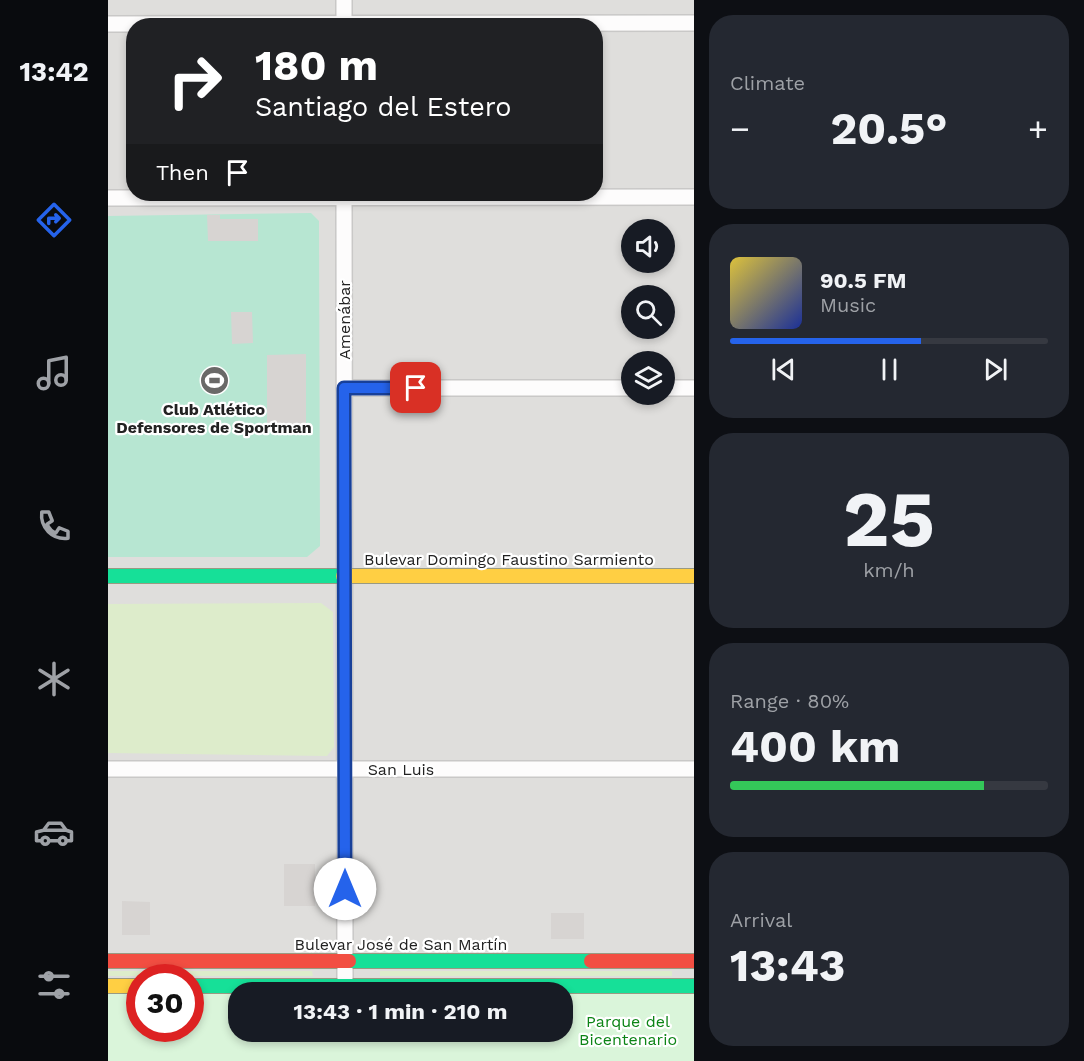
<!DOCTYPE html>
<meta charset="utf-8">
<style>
:root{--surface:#171b24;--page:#242831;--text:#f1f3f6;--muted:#9ea1a6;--line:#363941;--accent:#2563eb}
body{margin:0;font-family:"Work Sans",sans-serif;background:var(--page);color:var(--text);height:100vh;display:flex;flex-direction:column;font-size:22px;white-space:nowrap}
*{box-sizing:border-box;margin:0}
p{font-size:20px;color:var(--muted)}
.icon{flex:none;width:33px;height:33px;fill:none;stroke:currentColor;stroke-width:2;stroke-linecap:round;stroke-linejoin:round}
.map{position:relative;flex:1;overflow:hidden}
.sheet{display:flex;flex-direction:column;gap:15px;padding:15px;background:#0d0f14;width:390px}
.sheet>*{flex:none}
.banner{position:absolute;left:18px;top:18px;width:477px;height:183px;border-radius:24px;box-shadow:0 3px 9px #0003;background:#202124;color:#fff;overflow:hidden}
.tools{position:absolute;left:513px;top:219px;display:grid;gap:12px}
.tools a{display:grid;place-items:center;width:54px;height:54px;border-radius:50%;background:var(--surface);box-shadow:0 3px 9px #0003;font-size:30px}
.speed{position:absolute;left:18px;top:964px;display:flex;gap:12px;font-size:30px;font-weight:700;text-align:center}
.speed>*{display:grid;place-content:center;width:78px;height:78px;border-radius:50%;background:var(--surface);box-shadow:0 3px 9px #0003;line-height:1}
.speed .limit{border:9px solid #d22;background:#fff;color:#111}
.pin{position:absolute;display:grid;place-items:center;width:51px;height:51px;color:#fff;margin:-26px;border-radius:12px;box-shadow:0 3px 9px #0006}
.me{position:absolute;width:66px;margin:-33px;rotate:0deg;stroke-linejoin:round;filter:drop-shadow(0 0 4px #0008)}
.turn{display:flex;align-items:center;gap:21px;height:126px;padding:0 30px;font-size:27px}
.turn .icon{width:78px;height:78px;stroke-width:2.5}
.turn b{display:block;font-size:42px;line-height:51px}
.then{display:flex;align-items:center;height:57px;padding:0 30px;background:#0003;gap:12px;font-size:22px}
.big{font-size:45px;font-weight:700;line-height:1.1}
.sheet .widget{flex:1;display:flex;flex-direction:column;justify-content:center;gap:9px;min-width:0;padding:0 21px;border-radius:24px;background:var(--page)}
.sheet .dial{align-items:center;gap:0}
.dial b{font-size:78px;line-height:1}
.song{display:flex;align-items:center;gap:18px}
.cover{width:72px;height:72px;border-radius:9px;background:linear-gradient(135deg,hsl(50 70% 55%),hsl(230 70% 35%))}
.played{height:6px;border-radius:3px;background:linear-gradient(90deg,var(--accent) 60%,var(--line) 60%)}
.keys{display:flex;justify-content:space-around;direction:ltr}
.heat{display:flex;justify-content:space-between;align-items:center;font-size:33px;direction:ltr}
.charge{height:9px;border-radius:4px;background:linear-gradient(90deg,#34c759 80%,var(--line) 0)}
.trip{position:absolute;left:120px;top:982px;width:345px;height:60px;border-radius:24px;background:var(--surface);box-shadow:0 3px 9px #0003;font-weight:700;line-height:60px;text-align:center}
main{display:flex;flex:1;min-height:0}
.tabs{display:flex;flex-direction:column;width:108px;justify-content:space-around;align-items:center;background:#090b0e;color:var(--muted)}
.tabs .icon{width:42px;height:42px}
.tabs .current{color:var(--accent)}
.tabs b{font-size:27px;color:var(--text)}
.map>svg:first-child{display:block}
</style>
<main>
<nav class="tabs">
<b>13:42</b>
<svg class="icon current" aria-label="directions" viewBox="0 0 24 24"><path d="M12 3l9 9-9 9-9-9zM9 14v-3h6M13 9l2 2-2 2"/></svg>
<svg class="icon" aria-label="music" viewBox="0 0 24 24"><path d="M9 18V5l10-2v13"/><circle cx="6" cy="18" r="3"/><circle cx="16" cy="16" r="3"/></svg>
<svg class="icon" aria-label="phone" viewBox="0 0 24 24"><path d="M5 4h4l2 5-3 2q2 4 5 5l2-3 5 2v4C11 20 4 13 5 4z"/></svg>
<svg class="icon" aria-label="climate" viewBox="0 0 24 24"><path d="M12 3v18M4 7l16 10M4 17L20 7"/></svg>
<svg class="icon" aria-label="car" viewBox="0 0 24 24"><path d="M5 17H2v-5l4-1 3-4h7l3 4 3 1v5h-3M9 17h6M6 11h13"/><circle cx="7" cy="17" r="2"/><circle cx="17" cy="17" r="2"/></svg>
<svg class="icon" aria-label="filters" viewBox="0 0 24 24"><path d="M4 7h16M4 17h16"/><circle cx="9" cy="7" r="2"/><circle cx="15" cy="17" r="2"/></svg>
</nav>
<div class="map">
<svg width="586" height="1061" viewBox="0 0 586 1061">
<rect width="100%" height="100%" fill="#f0eeeb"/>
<!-- residential -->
<path fill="#dfdedc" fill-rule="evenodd" d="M 0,0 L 586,0 L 586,1061 L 0,1061 ZM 26,26 L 488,26 L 488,194 L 26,194 ZM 524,230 L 556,230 L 556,262 L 524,262 ZM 524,296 L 556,296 L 556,328 L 524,328 ZM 524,362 L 556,362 L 556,394 L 524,394 ZM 32,978 L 82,978 L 82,1029 L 32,1029 ZM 130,993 L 454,993 L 454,1032 L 130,1032 Z"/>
<!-- grass -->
<g fill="#ddeccb">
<polygon points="213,603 225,612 226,747 219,756 0,753 0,604"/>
<polygon points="0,971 204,971 205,976 0,976"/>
<rect x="272" y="971" width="292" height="5"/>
</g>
<!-- park -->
<path fill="#daf5da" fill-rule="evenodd" d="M 0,986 L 31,986 L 32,1029 L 82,1029 L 83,986 L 586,986 L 586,1061 L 0,1061 ZM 130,993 L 454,993 L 454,1032 L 130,1032 Z"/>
<!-- pitch -->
<polygon fill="#b7e6d2" points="203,213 211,221 212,546 199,557 0,557 0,216"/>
<!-- building -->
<g fill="#d7d4d2">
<polygon points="99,215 112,215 112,219 150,219 150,241 100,241"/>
<polygon points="123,312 144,312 145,343 124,344"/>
<polygon points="198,354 198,430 159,430 159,355"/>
<rect x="176" y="864" width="31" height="42"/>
<polygon points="14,901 42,902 42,935 14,935"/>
<rect x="443" y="913" width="33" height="26"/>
</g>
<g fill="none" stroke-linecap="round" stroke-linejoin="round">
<defs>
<g id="street">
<polyline points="236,0 236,26"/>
<polyline points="0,24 586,23"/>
<polyline points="236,194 237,986"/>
<polyline points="0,198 586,197"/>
<polyline points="236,388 524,388"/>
<polyline points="556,388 586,388"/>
<polyline points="0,769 586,769"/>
</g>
<g id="fast">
<polyline points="0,576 235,576"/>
<polyline points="241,961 483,961"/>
<polyline points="82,986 586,986"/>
</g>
<g id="slow">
<polyline points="235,576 586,576"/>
<polyline points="0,986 32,986"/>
</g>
<g id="jam">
<polyline points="0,961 241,961"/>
<polyline points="483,961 586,961"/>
</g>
</defs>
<!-- street casing -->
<use href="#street" stroke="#c9c8c7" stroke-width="18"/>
<!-- fast casing -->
<use href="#fast" stroke="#999a82" stroke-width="16"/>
<!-- slow casing -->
<use href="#slow" stroke="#999a82" stroke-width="16"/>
<!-- jam casing -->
<use href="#jam" stroke="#999a82" stroke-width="16"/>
<!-- street -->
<use href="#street" stroke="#fdfcfc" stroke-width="15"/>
<!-- fast -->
<use href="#fast" stroke="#16e098" stroke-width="14"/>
<!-- slow -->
<use href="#slow" stroke="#ffcf43" stroke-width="14"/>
<!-- jam -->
<use href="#jam" stroke="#f24e42" stroke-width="14"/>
</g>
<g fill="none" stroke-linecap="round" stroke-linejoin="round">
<defs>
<polyline id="route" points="237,889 236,388 308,388"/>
</defs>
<!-- route casing -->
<use href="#route" stroke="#184099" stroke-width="15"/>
<!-- route -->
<use href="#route" stroke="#2563eb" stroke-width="10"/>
</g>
<!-- icons -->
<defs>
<symbol id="stadium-disc" viewBox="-11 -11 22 22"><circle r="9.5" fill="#6a6968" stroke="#fff"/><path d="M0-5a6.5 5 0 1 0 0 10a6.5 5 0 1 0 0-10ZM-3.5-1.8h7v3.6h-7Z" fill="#fff"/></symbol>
</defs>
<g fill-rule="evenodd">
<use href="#stadium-disc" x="90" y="364" width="33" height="33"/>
</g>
<g text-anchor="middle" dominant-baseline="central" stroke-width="4.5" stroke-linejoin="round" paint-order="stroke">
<!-- street labels -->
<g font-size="16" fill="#222" stroke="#fff">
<text transform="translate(236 320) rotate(-90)">Amenábar</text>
<text x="401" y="559">Bulevar Domingo Faustino Sarmiento</text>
<text x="293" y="769">San Luis</text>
<text x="293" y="944">Bulevar José de San Martín</text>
</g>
<!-- poi labels -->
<g font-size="16" font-weight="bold" fill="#222" stroke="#fff">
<text x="106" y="409">Club Atlético<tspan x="106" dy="18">Defensores de Sportman</tspan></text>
</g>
<!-- park labels -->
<g font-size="16" fill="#0c8416" stroke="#fff">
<text x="520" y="1021">Parque del<tspan x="520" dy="18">Bicentenario</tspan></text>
</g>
</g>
</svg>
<div class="tools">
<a><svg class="icon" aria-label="sound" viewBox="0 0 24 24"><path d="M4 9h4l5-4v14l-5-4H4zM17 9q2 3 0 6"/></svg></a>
<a><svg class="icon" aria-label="search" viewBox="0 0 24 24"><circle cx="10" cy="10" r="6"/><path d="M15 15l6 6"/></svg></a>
<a><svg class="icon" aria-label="layers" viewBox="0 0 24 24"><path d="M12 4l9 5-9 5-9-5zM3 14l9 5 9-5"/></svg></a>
</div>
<div class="speed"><div class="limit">30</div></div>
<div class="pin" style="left:308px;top:388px;background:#d93025"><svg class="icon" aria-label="arrive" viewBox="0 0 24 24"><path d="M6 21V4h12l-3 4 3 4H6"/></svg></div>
<svg class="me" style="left:237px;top:889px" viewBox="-20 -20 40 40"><circle r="19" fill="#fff"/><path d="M0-13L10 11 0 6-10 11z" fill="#2563eb"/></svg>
<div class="trip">13:43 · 1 min · 210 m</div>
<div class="banner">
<div class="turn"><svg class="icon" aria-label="right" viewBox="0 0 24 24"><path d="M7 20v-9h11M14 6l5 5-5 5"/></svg><div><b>180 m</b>Santiago del Estero</div></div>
<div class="then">Then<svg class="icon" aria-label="arrive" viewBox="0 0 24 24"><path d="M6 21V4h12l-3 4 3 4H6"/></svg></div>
</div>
</div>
<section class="sheet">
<div class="widget"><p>Climate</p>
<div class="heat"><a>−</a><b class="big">20.5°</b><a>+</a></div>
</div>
<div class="widget">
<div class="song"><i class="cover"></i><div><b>90.5 FM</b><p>Music</p></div></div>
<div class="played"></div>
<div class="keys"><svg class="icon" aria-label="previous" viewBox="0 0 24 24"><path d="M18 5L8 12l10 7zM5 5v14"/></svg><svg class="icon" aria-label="pause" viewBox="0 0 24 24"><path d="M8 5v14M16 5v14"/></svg><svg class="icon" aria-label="next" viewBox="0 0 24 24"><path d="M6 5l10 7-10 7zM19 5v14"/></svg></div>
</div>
<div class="widget dial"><b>25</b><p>km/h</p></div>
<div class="widget"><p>Range · 80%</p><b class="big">400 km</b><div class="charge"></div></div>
<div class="widget"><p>Arrival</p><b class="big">13:43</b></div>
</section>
</main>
